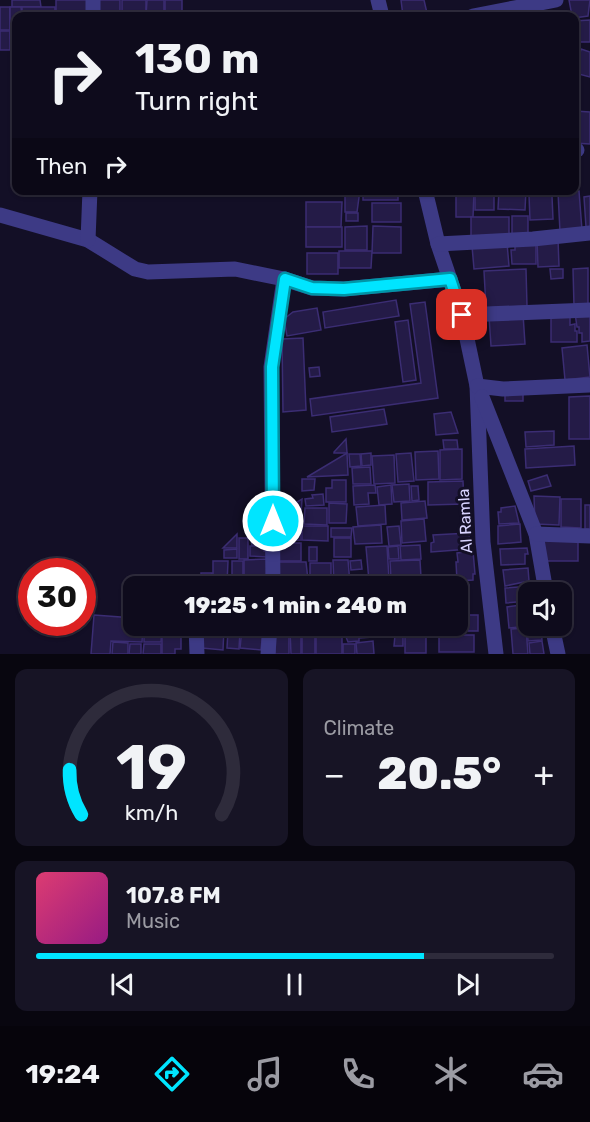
<!DOCTYPE html>
<meta charset="utf-8">
<style>
:root{--surface:#0e0b1c;--page:#171425;--text:#f1f3f6;--muted:#9b9ba3;--line:#2e2b3b;--accent:#00e5ff}
body{margin:0;font-family:Rubik,sans-serif;background:var(--page);color:var(--text);height:100vh;display:flex;flex-direction:column;font-size:22px;white-space:nowrap}
*{box-sizing:border-box;margin:0}
p{font-size:20px;color:var(--muted)}
.icon{flex:none;width:33px;height:33px;fill:none;stroke:currentColor;stroke-width:2;stroke-linecap:round;stroke-linejoin:round}
.map{position:relative;height:654px;overflow:hidden}
.details{display:flex;flex-direction:column;gap:15px;padding:15px;background:#08060f;flex:1}
.details>*{flex:none}
.top-card{position:absolute;left:12px;top:12px;width:567px;height:183px;border-radius:12px;box-shadow:0 2px 4px #0004,0 0 0 2px var(--line);background:#0e0b1c;color:var(--text);overflow:hidden}
.buttons{position:absolute;left:518px;top:582px;display:grid;gap:12px}
.buttons a{display:grid;place-items:center;width:54px;height:54px;border-radius:12px;background:var(--surface);box-shadow:0 2px 4px #0004,0 0 0 2px var(--line);font-size:30px}
.speed{position:absolute;left:18px;top:558px;display:flex;gap:12px;font-size:30px;font-weight:700;text-align:center}
.speed>*{display:grid;place-content:center;width:78px;height:78px;border-radius:50%;background:var(--surface);box-shadow:0 2px 4px #0004,0 0 0 2px var(--line);line-height:1}
.speed .limit{border:9px solid #d22;background:#fff;color:#111}
.pin{position:absolute;display:grid;place-items:center;width:51px;height:51px;color:#fff;margin:-26px;border-radius:12px;box-shadow:0 3px 9px #0006}
.me{position:absolute;width:66px;margin:-33px;rotate:0deg;stroke-linejoin:round;filter:drop-shadow(0 0 4px #0008)}
.turn{display:flex;align-items:center;gap:21px;height:126px;padding:0 24px;font-size:27px}
.turn .icon{width:78px;height:78px;stroke-width:2.5}
.turn b{display:block;font-size:42px;line-height:51px}
.then{display:flex;align-items:center;height:57px;padding:0 24px;background:#0003;gap:12px;font-size:22px}
.big{font-size:45px;font-weight:800;line-height:1.1}
.details .widget{flex:1;display:flex;flex-direction:column;justify-content:center;gap:9px;min-width:0;padding:0 21px;border-radius:12px;background:var(--page)}
.details .dial{align-items:center;gap:0}
.dial svg{height:156px;overflow:visible;fill:none;stroke:var(--line);stroke-width:7;stroke-linecap:round;text-anchor:middle}
.dial text{fill:var(--text);stroke:none}
.song{display:flex;align-items:center;gap:18px}
.cover{width:72px;height:72px;border-radius:9px;background:linear-gradient(135deg,hsl(340 70% 55%),hsl(310 70% 35%))}
.played{height:6px;border-radius:3px;background:linear-gradient(90deg,var(--accent) 75%,var(--line) 75%)}
.keys{display:flex;justify-content:space-around;direction:ltr}
.heat{display:flex;justify-content:space-between;align-items:center;font-size:33px;direction:ltr}
.details .tiles{flex:1;display:grid;gap:15px;grid-template-columns:1fr 1fr}
.widget:last-child{grid-column:span 2}
.trip{position:absolute;left:123px;top:576px;width:345px;height:60px;border-radius:12px;background:var(--surface);box-shadow:0 2px 4px #0004,0 0 0 2px var(--line);font-weight:800;line-height:60px;text-align:center}
.tabs{display:flex;height:96px;justify-content:space-around;align-items:center;background:#06040b;color:var(--muted)}
.tabs .icon{width:42px;height:42px}
.tabs .current{color:var(--accent)}
.tabs b{font-size:27px;color:var(--text)}
.map>svg:first-child{display:block}
</style>
<div class="map">
<svg width="590" height="654" viewBox="0 0 590 654">
<rect width="100%" height="100%" fill="#130f26"/>
<!-- building -->
<g fill="#241b47" stroke="#3b2d73" stroke-width="1.5">
<polygon points="12,0 40,0 41,7 12,7"/>
<rect x="56" y="0" width="34" height="16"/>
<rect x="96" y="0" width="24" height="16"/>
<rect x="122" y="0" width="24" height="16"/>
<polygon points="147,0 164,0 164,16 146,16"/>
<rect x="165" y="0" width="17" height="16"/>
<polygon points="401,0 424,0 427,13 403,16"/>
<polygon points="569,0 590,0 588,16 574,18 572,16"/>
<rect x="0" y="7" width="10" height="23"/>
<polygon points="10,7 21,7 22,16 16,16 16,30 10,30"/>
<rect x="22" y="7" width="33" height="9"/>
<polygon points="590,20 590,42 574,42 574,21"/>
<rect x="0" y="31" width="10" height="19"/>
<polygon points="10,31 16,31 16,50 11,50"/>
<polygon points="581,49 590,52 590,77 575,73"/>
<polygon points="575,111 590,112 590,144 574,143"/>
<polygon points="345,190 360,190 357,212 345,212"/>
<rect x="363" y="190" width="35" height="10"/>
<polygon points="499,190 526,190 525,210 498,209"/>
<polygon points="456,191 474,192 473,217 456,217"/>
<polygon points="579,191 582,230 560,232 558,192"/>
<polygon points="475,193 494,194 494,210 475,210"/>
<polygon points="546,194 546,196 552,196 553,219 530,220 529,195"/>
<polygon points="590,196 590,227 586,227 584,197"/>
<polygon points="306,202 342,202 341,227 306,227"/>
<rect x="372" y="203" width="29" height="19"/>
<rect x="346" y="213" width="12" height="8"/>
<rect x="512" y="216" width="16" height="21"/>
<polygon points="471,217 509,217 509,237 471,238"/>
<polygon points="367,226 367,250 345,250 345,227"/>
<polygon points="373,226 401,227 401,253 372,253"/>
<rect x="306" y="227" width="36" height="20"/>
<polygon points="558,239 559,266 538,267 537,241"/>
<polygon points="536,242 536,264 512,264 511,250 515,250 515,243"/>
<polygon points="507,243 509,266 474,269 472,246"/>
<polygon points="339,251 372,251 371,268 339,268"/>
<rect x="307" y="253" width="31" height="21"/>
<polygon points="588,268 588,306 574,306 573,269"/>
<polygon points="526,269 527,306 486,308 484,271"/>
<polygon points="550,269 563,269 563,278 551,279"/>
<polygon points="396,300 399,316 325,328 323,312"/>
<polygon points="425,302 438,398 312,416 310,399 421,383 410,304"/>
<polygon points="317,308 321,330 287,336 284,319 293,312"/>
<polygon points="590,312 590,341 582,342 582,333 579,333 579,327 577,327 575,313"/>
<polygon points="523,314 525,344 491,346 489,316"/>
<polygon points="551,317 570,317 570,325 575,324 575,331 577,331 577,342 551,342"/>
<polygon points="408,320 416,380 403,382 395,322"/>
<polygon points="303,338 306,410 283,412 282,339"/>
<polygon points="587,345 590,377 565,380 562,348"/>
<polygon points="319,367 320,376 310,377 309,368"/>
<rect x="505" y="393" width="18" height="8"/>
<polygon points="590,396 590,439 569,439 569,397"/>
<polygon points="384,409 387,424 332,432 330,417"/>
<polygon points="451,412 458,433 436,435 434,414"/>
<polygon points="554,431 554,445 526,447 525,432"/>
<polygon points="346,439 347,453 334,453 334,452"/>
<polygon points="443,440 457,440 458,449 444,449"/>
<polygon points="574,446 575,465 526,468 525,449"/>
<polygon points="462,449 462,479 440,480 440,450"/>
<polygon points="438,451 439,479 416,480 415,452"/>
<polygon points="347,453 348,475 307,477"/>
<polygon points="371,453 371,465 362,466 361,454"/>
<polygon points="411,453 414,481 398,482 396,454"/>
<polygon points="349,454 360,454 361,466 350,467"/>
<polygon points="394,455 395,483 374,484 372,456"/>
<polygon points="370,467 371,484 353,484 352,468"/>
<polygon points="547,475 551,486 531,491 528,481"/>
<polygon points="302,479 315,479 314,490 302,491"/>
<polygon points="332,480 346,480 346,502 326,502 326,488 332,488"/>
<polygon points="463,481 464,504 428,505 428,482"/>
<polygon points="409,484 410,501 394,502 392,485"/>
<polygon points="375,485 376,493 368,493 369,504 354,505 353,486"/>
<polygon points="391,485 392,504 379,505 377,487"/>
<polygon points="411,486 418,486 419,500 412,501"/>
<polygon points="323,494 324,505 306,506 305,499 313,498 312,495"/>
<polygon points="534,496 560,497 559,525 535,524"/>
<polygon points="302,499 301,516 275,515"/>
<polygon points="561,499 581,499 581,528 561,527"/>
<polygon points="425,501 427,518 402,520 401,503"/>
<polygon points="329,503 347,504 346,523 329,523"/>
<polygon points="385,505 386,524 358,526 356,507"/>
<rect x="585" y="505" width="5" height="24"/>
<polygon points="515,506 519,523 499,524 498,512 501,512 501,508"/>
<polygon points="305,508 327,508 327,525 304,524"/>
<polygon points="261,512 263,528 250,530"/>
<polygon points="424,519 426,541 402,543 401,521"/>
<polygon points="300,520 301,540 280,541 279,521"/>
<polygon points="520,524 521,542 498,544 498,526"/>
<polygon points="381,525 382,543 355,544 353,527"/>
<polygon points="302,526 328,526 328,541 302,540"/>
<polygon points="399,526 401,545 389,546 387,527"/>
<polygon points="331,528 352,528 351,537 331,537"/>
<polygon points="264,530 266,544 252,546 250,532"/>
<polygon points="469,533 470,549 431,552 431,543 434,542 433,535"/>
<polygon points="237,534 237,548 223,548"/>
<rect x="239" y="538" width="9" height="21"/>
<rect x="334" y="538" width="17" height="19"/>
<polygon points="543,538 578,540 578,561 546,561"/>
<polygon points="282,543 301,543 301,561 274,561 274,546 282,546"/>
<polygon points="420,545 421,559 401,560 400,546"/>
<polygon points="250,546 264,546 264,551 267,551 267,557 250,556"/>
<polygon points="387,546 389,579 369,581 366,547"/>
<polygon points="398,546 399,559 389,559 388,547"/>
<rect x="309" y="547" width="8" height="14"/>
<polygon points="527,548 528,554 525,554 525,564 501,565 500,549"/>
<polygon points="237,549 237,558 224,558 224,550"/>
<polygon points="473,551 475,574 473,574 473,580 457,581 456,562 458,562 457,553"/>
<polygon points="267,559 268,580 244,580 244,560"/>
<polygon points="333,560 348,560 350,584 334,585"/>
<polygon points="361,560 362,569 351,570 350,561"/>
<polygon points="420,560 421,577 391,579 390,561"/>
<polygon points="213,561 228,561 227,584 213,584"/>
<polygon points="232,561 243,561 243,579 232,578"/>
<polygon points="276,562 306,562 308,580 276,580"/>
<polygon points="310,563 331,563 331,585 325,585 325,577 310,577"/>
<polygon points="528,568 529,581 505,586 503,570"/>
<polygon points="201,573 212,573 212,582 201,583"/>
<polygon points="443,585 469,585 469,609 458,609 458,586"/>
<polygon points="532,586 533,592 528,592 528,601 506,603 505,588"/>
<polygon points="528,604 528,626 530,626 509,628 507,607"/>
<polygon points="458,614 465,614 465,632 431,633 431,626 458,626"/>
<polygon points="94,615 134,618 134,626 143,626 142,642 111,641 110,654 91,654"/>
<rect x="468" y="615" width="10" height="16"/>
<polygon points="144,626 162,626 161,642 144,642"/>
<rect x="162" y="626" width="17" height="7"/>
<polygon points="376,626 398,626 399,630 377,632"/>
<rect x="405" y="626" width="21" height="27"/>
<polygon points="541,626 542,640 528,641 527,628"/>
<polygon points="203,627 224,628 223,650 202,648"/>
<polygon points="371,628 372,637 359,638 359,641 348,642 346,637 344,637 344,631"/>
<polygon points="526,628 528,654 513,654 511,629"/>
<polygon points="242,629 263,630 261,650 240,648"/>
<polygon points="228,630 240,631 239,649 227,648"/>
<polygon points="342,630 342,654 316,654 316,631"/>
<polygon points="290,631 301,631 301,654 291,654"/>
<polygon points="289,632 289,654 275,654 275,633"/>
<rect x="302" y="632" width="13" height="22"/>
<polygon points="162,635 181,635 181,649 175,649 175,654 162,654"/>
<polygon points="395,635 403,635 403,646 394,646"/>
<rect x="439" y="635" width="35" height="17"/>
<polygon points="373,641 374,654 357,654 356,643"/>
<polygon points="542,641 544,654 530,654 529,643"/>
<polygon points="113,642 128,643 128,654 112,654"/>
<polygon points="130,644 141,644 141,654 129,654"/>
<polygon points="144,644 161,644 161,654 143,654"/>
<rect x="343" y="644" width="12" height="10"/>
</g>
<g fill="none" stroke-linecap="round" stroke-linejoin="round">
<!-- minor -->
<g stroke="#3d3a85" stroke-width="15">
<polyline points="93,0 93,16"/>
<polyline points="378,0 382,16"/>
<polyline points="473,16 556,0"/>
<polyline points="574,150 577,150"/>
<polyline points="425,190 438,244 462,315 477,386 483,542 496,654"/>
<polyline points="0,215 88,240 135,269 148,272 235,269 284,279 312,288 344,289 450,279"/>
<polyline points="88,240 90,190"/>
<polyline points="438,244 533,239 590,233"/>
<polyline points="462,315 590,310"/>
<polyline points="477,386 503,389 590,385"/>
<polyline points="482,397 536,534 546,592"/>
<polyline points="536,534 590,536"/>
<polyline points="273,586 271,367 284,279"/>
<polyline points="196,626 197,654"/>
<polyline points="552,626 558,654"/>
<polyline points="268,654 270,626"/>
</g>
</g>
<g fill="none" stroke-linecap="round" stroke-linejoin="round">
<defs>
<polyline id="route" points="273,521 272,367 285,279 312,288 344,289 450,279 462,315"/>
</defs>
<!-- route casing -->
<use href="#route" stroke="#0095a6" stroke-width="15"/>
<!-- route -->
<use href="#route" stroke="#00e5ff" stroke-width="10"/>
</g>
<g text-anchor="middle" dominant-baseline="central" stroke-width="6" stroke-linejoin="round" paint-order="stroke">
<!-- street labels -->
<g font-size="16" fill="#d9d4ff" stroke="#130f26">
<text transform="translate(465 521) rotate(-93)">Al Ramla</text>
</g>
</g>
</svg>
<div class="buttons">
<a><svg class="icon" aria-label="sound" viewBox="0 0 24 24"><path d="M4 9h4l5-4v14l-5-4H4zM17 9q2 3 0 6"/></svg></a>
</div>
<div class="speed"><div class="limit">30</div></div>
<div class="pin" style="left:462px;top:315px;background:#d93025"><svg class="icon" aria-label="arrive" viewBox="0 0 24 24"><path d="M6 21V4h12l-3 4 3 4H6"/></svg></div>
<svg class="me" style="left:273px;top:521px" viewBox="-20 -20 40 40"><circle r="17" fill="#00e5ff" stroke="#fff" stroke-width="3"/><path d="M0-11L8 9 0 5-8 9z" fill="#fff"/></svg>
<div class="trip">19:25 · 1 min · 240 m</div>
<div class="top-card">
<div class="turn"><svg class="icon" aria-label="right" viewBox="0 0 24 24"><path d="M7 20v-9h11M14 6l5 5-5 5"/></svg><div><b>130 m</b>Turn right</div></div>
<div class="then">Then<svg class="icon" aria-label="right" viewBox="0 0 24 24"><path d="M7 20v-9h11M14 6l5 5-5 5"/></svg></div>
</div>
</div>
<section class="details">
<div class="tiles">
<div class="widget dial"><svg viewBox="0 0 100 80">
<path d="M14 69A42 42 0 1 1 86 69"/>
<path d="M14 69A42 42 0 0 1 8 46" stroke="#00e5ff"/>
<text x="50" y="56" font-size="32" font-weight="700">19</text>
<text x="50" y="72" font-size="11">km/h</text>
</svg></div>
<div class="widget"><p>Climate</p>
<div class="heat"><a>−</a><b class="big">20.5°</b><a>+</a></div>
</div>
<div class="widget">
<div class="song"><i class="cover"></i><div><b>107.8 FM</b><p>Music</p></div></div>
<div class="played"></div>
<div class="keys"><svg class="icon" aria-label="previous" viewBox="0 0 24 24"><path d="M18 5L8 12l10 7zM5 5v14"/></svg><svg class="icon" aria-label="pause" viewBox="0 0 24 24"><path d="M8 5v14M16 5v14"/></svg><svg class="icon" aria-label="next" viewBox="0 0 24 24"><path d="M6 5l10 7-10 7zM19 5v14"/></svg></div>
</div>
</div>
</section>
<nav class="tabs">
<b>19:24</b>
<svg class="icon current" aria-label="directions" viewBox="0 0 24 24"><path d="M12 3l9 9-9 9-9-9zM9 14v-3h6M13 9l2 2-2 2"/></svg>
<svg class="icon" aria-label="music" viewBox="0 0 24 24"><path d="M9 18V5l10-2v13"/><circle cx="6" cy="18" r="3"/><circle cx="16" cy="16" r="3"/></svg>
<svg class="icon" aria-label="phone" viewBox="0 0 24 24"><path d="M5 4h4l2 5-3 2q2 4 5 5l2-3 5 2v4C11 20 4 13 5 4z"/></svg>
<svg class="icon" aria-label="climate" viewBox="0 0 24 24"><path d="M12 3v18M4 7l16 10M4 17L20 7"/></svg>
<svg class="icon" aria-label="car" viewBox="0 0 24 24"><path d="M5 17H2v-5l4-1 3-4h7l3 4 3 1v5h-3M9 17h6M6 11h13"/><circle cx="7" cy="17" r="2"/><circle cx="17" cy="17" r="2"/></svg>
</nav>
